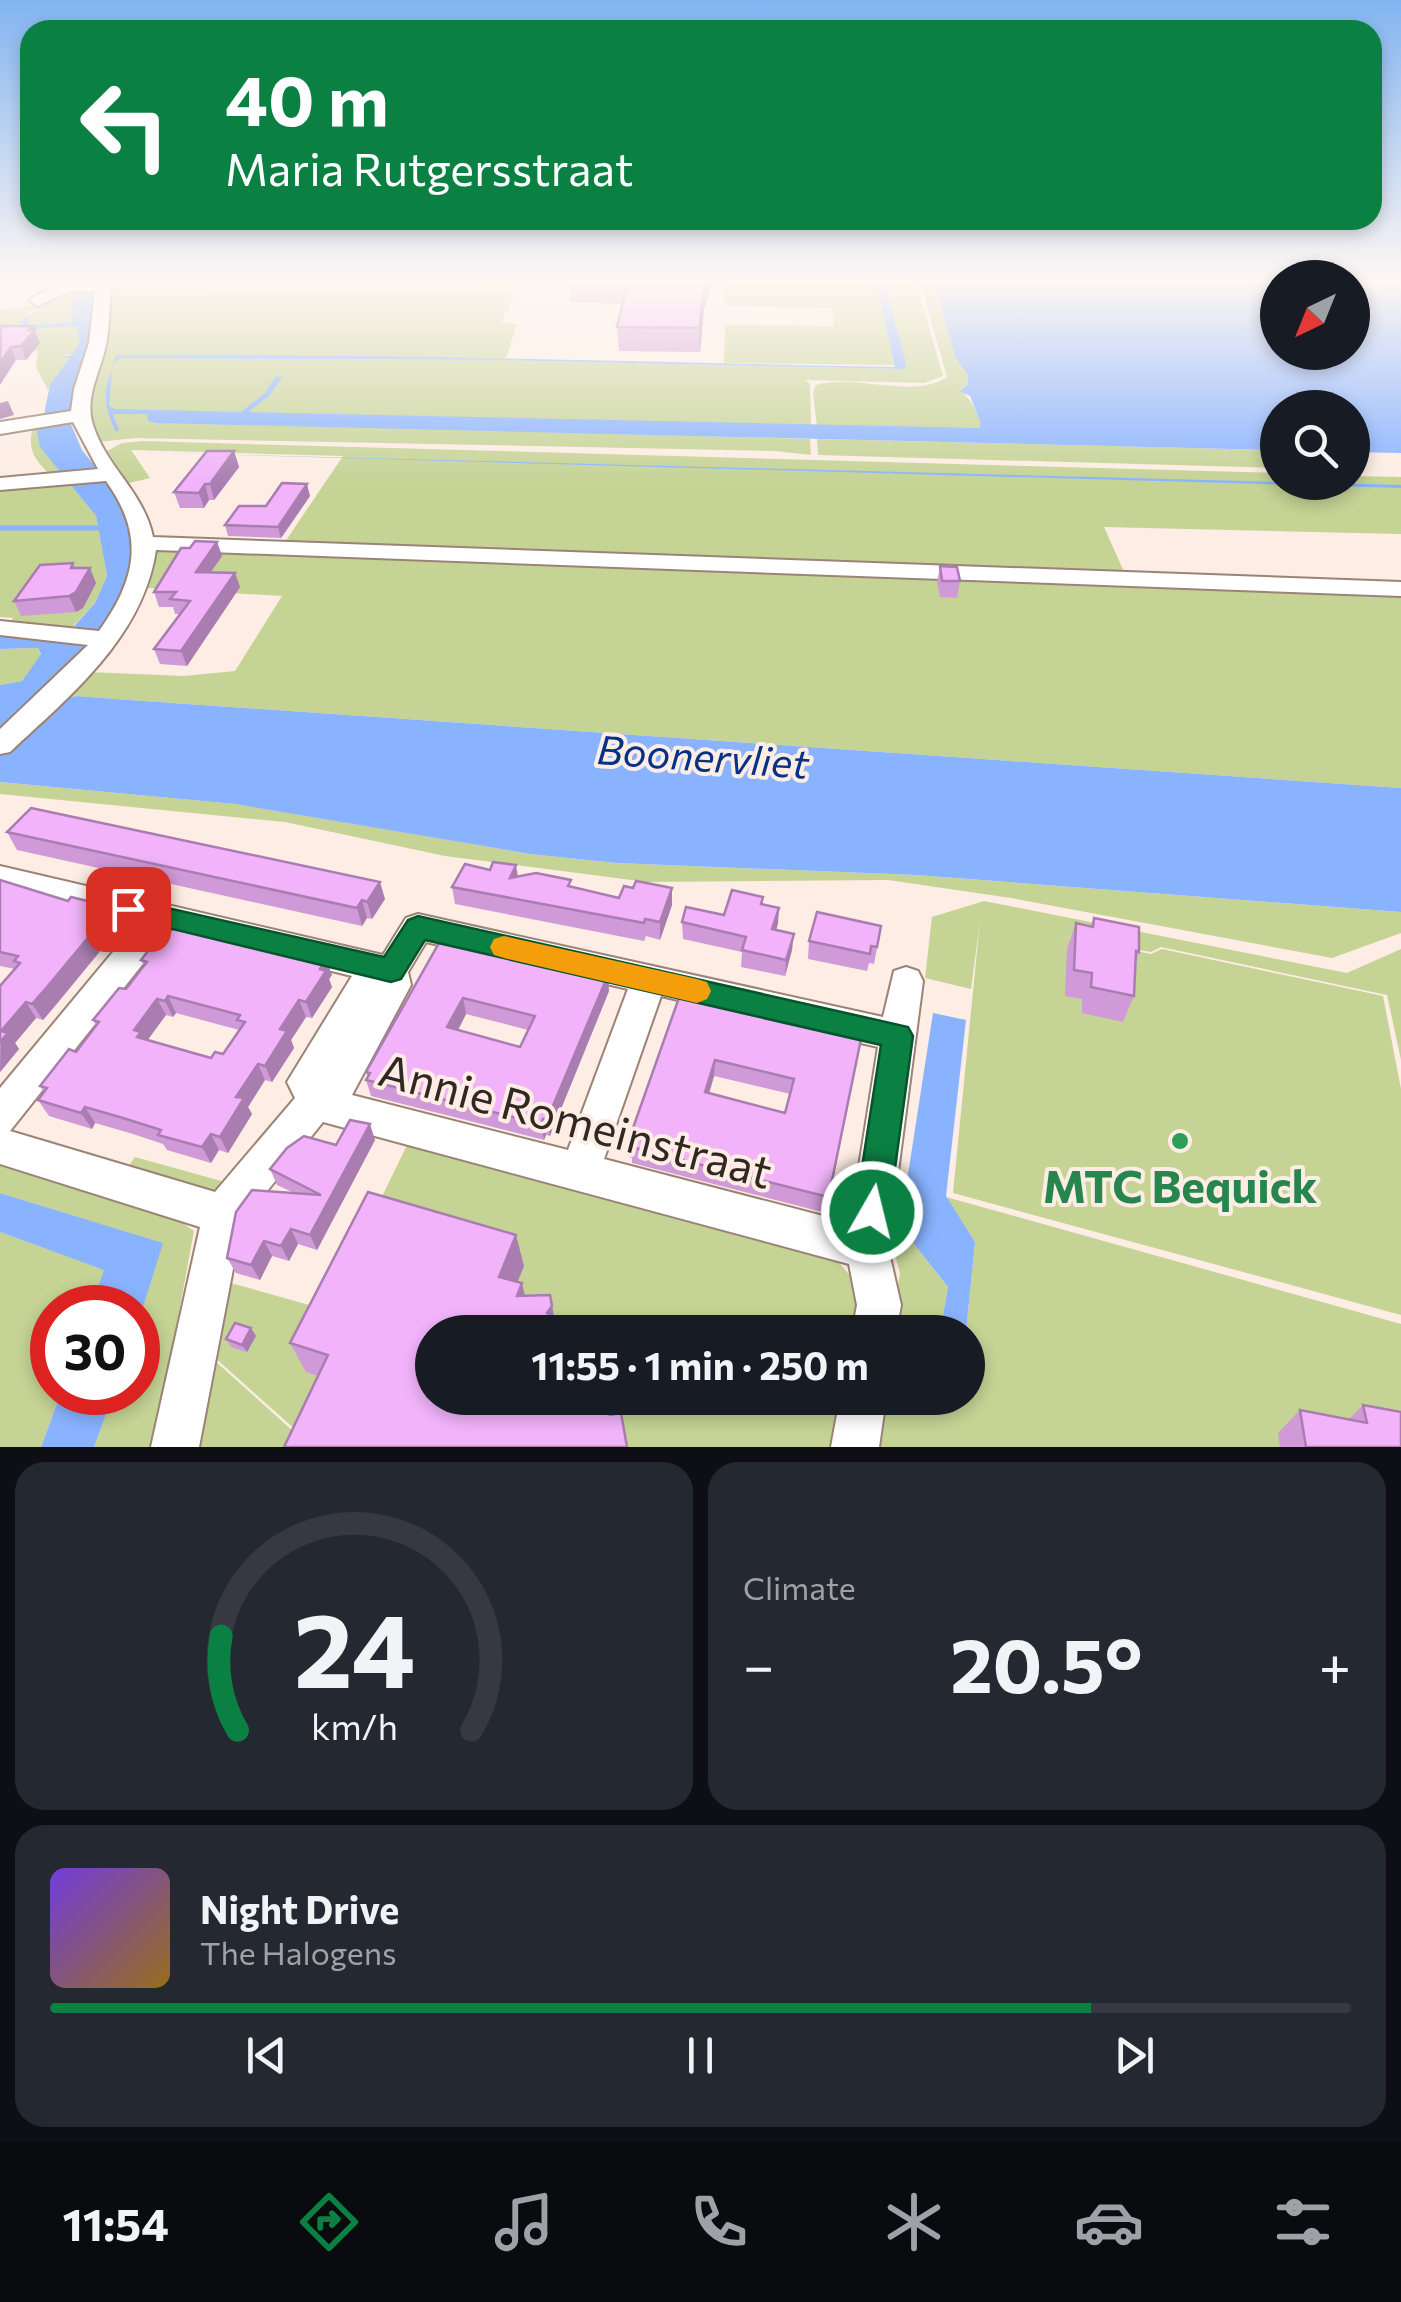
<!DOCTYPE html>
<meta charset="utf-8">
<style>
:root{--surface:#171b24;--page:#242831;--text:#f1f3f6;--muted:#9ea1a6;--line:#363941;--accent:#0b8043}
body{margin:0;font-family:Commissioner,sans-serif;background:var(--page);color:var(--text);height:100vh;display:flex;flex-direction:column;font-size:38px;white-space:nowrap}
*{box-sizing:border-box;margin:0}
p{font-size:32px;color:var(--muted)}
.icon{flex:none;width:55px;height:55px;fill:none;stroke:currentColor;stroke-width:2;stroke-linecap:round;stroke-linejoin:round}
.map{position:relative;height:1447px;overflow:hidden}
.drawer{display:flex;flex-direction:column;gap:15px;padding:15px;background:#0d0f14;flex:1}
.drawer>*{flex:none}
.guide{position:absolute;left:20px;top:20px;width:1362px;height:210px;border-radius:30px;box-shadow:0 5px 15px #0003;background:#0b8043;color:#fff;overflow:hidden}
.needle{width:65px;rotate:223deg}
.controls{position:absolute;left:1260px;top:260px;display:grid;gap:20px}
.controls a{display:grid;place-items:center;width:110px;height:110px;border-radius:50%;background:var(--surface);box-shadow:0 5px 15px #0003;font-size:50px}
.speed{position:absolute;left:30px;top:1285px;display:flex;gap:20px;font-size:50px;font-weight:700;text-align:center}
.speed>*{display:grid;place-content:center;width:130px;height:130px;border-radius:50%;background:var(--surface);box-shadow:0 5px 15px #0003;line-height:1}
.speed .limit{border:15px solid #d22;background:#fff;color:#111}
.pin{position:absolute;display:grid;place-items:center;width:85px;height:85px;color:#fff;margin:-42px;border-radius:20px;box-shadow:0 5px 15px #0006}
.me{position:absolute;width:110px;margin:-55px;rotate:8deg;stroke-linejoin:round;filter:drop-shadow(0 0 8px #0008)}
.turn{display:flex;align-items:center;gap:35px;height:210px;padding:0 40px;font-size:45px}
.turn .icon{width:130px;height:130px;stroke-width:2.5}
.turn b{display:block;font-size:70px;line-height:85px}
.big{font-size:75px;font-weight:700;line-height:1.1}
.drawer .tile{flex:1;display:flex;flex-direction:column;justify-content:center;gap:15px;min-width:0;padding:0 35px;border-radius:30px;background:var(--page)}
.drawer .dial{align-items:center;gap:0}
.dial svg{height:260px;overflow:visible;fill:none;stroke:var(--line);stroke-width:7;stroke-linecap:round;text-anchor:middle}
.dial text{fill:var(--text);stroke:none}
.song{display:flex;align-items:center;gap:30px}
.cover{width:120px;height:120px;border-radius:15px;background:linear-gradient(135deg,hsl(260 70% 55%),hsl(40 70% 35%))}
.played{height:10px;border-radius:5px;background:linear-gradient(90deg,var(--accent) 80%,var(--line) 80%)}
.keys{display:flex;justify-content:space-around;direction:ltr}
.heat{display:flex;justify-content:space-between;align-items:center;font-size:55px;direction:ltr}
.drawer .tiles{flex:1;display:grid;gap:15px;grid-template-columns:1fr 1fr}
.tile:last-child{grid-column:span 2}
.trip{position:absolute;left:415px;top:1315px;width:570px;height:100px;border-radius:50px;background:var(--surface);box-shadow:0 5px 15px #0003;font-weight:700;line-height:100px;text-align:center}
.tab-bar{display:flex;height:160px;justify-content:space-around;align-items:center;background:#090b0e;color:var(--muted)}
.tab-bar .icon{width:70px;height:70px}
.tab-bar .selected{color:var(--accent)}
.tab-bar b{font-size:45px;color:var(--text)}
.map>svg:first-child{display:block}
</style>
<div class="map">
<svg width="1401" height="1447" viewBox="0 0 1401 1447">
<rect width="100%" height="100%" fill="#fdede4"/>
<!-- green -->
<g fill="#c5d395">
<polygon points="121,282 523,282 520,287"/>
<polygon points="726,282 876,282 896,365 724,363 725,325 834,326 832,308 724,306"/>
<path d="M 884,282 L 916,282 L 943,376 L 924,383 L 805,380 L 810,384 L 811,426 L 158,411 L 148,421 L 810,439 L 811,455 L 775,451 L 135,438 L 97,442 C 79,395 99,340 107,292 L 115,288 L 517,292 L 501,322 L 517,324 L 506,358 L 132,358 L 500,360 L 902,369 L 906,367 L 905,359 Z"/>
<path d="M 920,282 L 934,282 L 955,357 L 968,375 L 968,384 L 960,389 C 972,403 974,404 981,424 L 979,428 L 817,427 L 813,392 L 816,385 C 853,373 915,400 947,377 Z"/>
<polygon points="74,287 72,322 29,325 28,319 39,308 28,313 22,326 77,326 79,342 73,354 64,355 69,357 48,390 36,367 38,351 0,352 0,310 33,305"/>
<path d="M 42,424 L 47,455 L 96,516 L 107,576 L 95,603 L 74,625 L 78,631 L 8,628 L 13,618 L 0,617 L 0,490 L 51,476 C 34,458 27,451 33,426 Z"/>
<polygon points="817,439 1277,450 1277,468 818,455"/>
<polygon points="143,441 1277,473 1278,482 1352,482 1353,476 1401,477 1401,534 1104,527 1125,574 285,542 343,456 131,450 150,478 129,483 107,451 122,443"/>
<polygon points="156,547 1401,594 1401,788 115,699 77,696 59,700 87,672 184,676 235,671 282,596 148,588"/>
<polygon points="38,648 41,655 22,681 0,685 0,649"/>
<polygon points="0,782 236,804 530,854 616,863 916,875 1401,912 1401,933 1332,958 1011,898 888,880 647,882 445,856 285,822 0,794"/>
<polygon points="984,901 1347,973 1401,949 1401,1060 1387,995 1161,947 1151,952 1054,935 1151,954 1162,949 1383,996 1401,1089 1401,1315 953,1193 980,921 971,989 925,978 932,917"/>
<polygon points="408,1143 834,1257 859,1286 850,1332 432,1332 432,1398 838,1398 830,1447 304,1447 307,1440 213,1356 227,1282 327,1310"/>
<polygon points="135,1157 232,1184 218,1198 125,1171"/>
<polygon points="0,1164 178,1220 194,1231 154,1447 94,1447 114,1393 138,1392 138,1323 162,1243 0,1193"/>
<polygon points="946,1197 1401,1324 1401,1447 873,1447 881,1398 968,1398 966,1332 975,1242"/>
<polygon points="884,1215 900,1226 948,1287 940,1332 907,1332 909,1318 894,1312 900,1273"/>
<polygon points="0,1232 105,1270 91,1307 52,1308 52,1392 61,1393 41,1447 0,1447"/>
<polygon points="214,1360 304,1441 301,1447 198,1447"/>
</g>
<!-- water -->
<g fill="#89b3ff">
<path d="M 876,282 L 884,282 L 905,359 L 906,367 L 902,369 L 500,360 L 121,358 L 112,364 L 117,355 C 376,353 636,362 895,367 Z"/>
<path d="M 934,282 L 1277,283 L 1278,352 L 1352,352 L 1353,283 L 1401,283 L 1401,453 L 1353,452 L 1352,408 L 1278,408 L 1277,450 L 156,423 L 148,421 L 147,414 L 113,414 L 119,430 L 116,432 C 106,412 101,391 112,372 L 109,406 L 115,409 L 241,412 L 264,394 L 276,376 L 282,377 L 269,396 L 248,412 L 979,428 L 981,424 L 970,396 L 959,391 L 968,384 L 968,375 L 955,357 Z"/>
<polygon points="74,287 94,288 92,345 72,395 70,422 82,450 112,487 129,519 135,566 106,627 87,632 89,644 59,700 77,696 115,699 1401,788 1401,912 916,875 616,863 530,854 235,804 0,782 0,685 22,681 41,654 38,648 0,649 0,634 77,631 75,625 95,603 107,576 96,516 40,447 36,427 42,424 50,385 69,358 63,357 73,354 79,342 77,326 27,329 21,322 39,307 28,319 29,325 72,322"/>
<polygon points="133,452 1401,485 1401,488"/>
<polygon points="933,1013 966,1020 946,1196 975,1242 966,1332 940,1332 948,1287 900,1226"/>
<polygon points="0,1193 163,1243 138,1323 138,1308 91,1307 104,1270 0,1232"/>
<polygon points="61,1393 114,1393 94,1447 41,1447"/>
</g>
<g fill="none" stroke-linecap="round" stroke-linejoin="round">
<!-- stream -->
<polyline stroke="#89b3ff" stroke-width="5" points="0,528 99,528"/>
<defs>
<g id="minor">
<path d="M 112,282 C 109,303 110,324 106,345 C 100,374 83,398 94,428 C 108,468 144,493 153,537 L 1401,582 L 1401,596 L 156,550 C 143,637 71,695 10,752 L 0,754 L 0,729 L 88,645 L 0,635 L 0,621 L 99,631 C 137,578 145,535 106,481 L 0,490 L 0,478 L 98,469 L 73,422 L 0,434 L 0,422 L 71,411 L 74,389 L 89,343 L 95,291 L 70,291 L 38,306 L 30,301 L 32,298 L 64,282 Z"/>
<path d="M 0,866 L 383,955 L 406,918 L 418,914 L 883,1017 L 894,971 L 906,967 L 918,971 L 923,981 L 888,1248 L 901,1305 L 896,1332 L 852,1332 L 857,1305 L 849,1264 L 323,1122 L 242,1222 L 199,1447 L 151,1447 L 200,1227 L 0,1164 L 0,1088 L 137,923 L 0,890 ZM 169,931 L 352,976 L 287,1082 L 295,1098 L 215,1192 L 10,1131 ZM 426,942 L 628,989 L 568,1150 L 352,1095 L 411,985 L 408,972 ZM 661,996 L 878,1047 L 850,1223 L 604,1159 Z"/>
<polygon points="840,1398 886,1398 879,1447 831,1447"/>
</g>
</defs>
<!-- minor casing -->
<use href="#minor" stroke="#9b8376" stroke-width="4"/>
<!-- minor -->
<use href="#minor" fill="#fff" fill-rule="evenodd"/>
</g>
<!-- wall -->
<g fill="#d09ad8" fill-rule="evenodd">
<polygon points="569,282 710,282 710,292 704,309 700,352 619,351 617,327 623,304 571,302"/>
<polygon points="33,326 40,343 26,360 16,360 0,327"/>
<polygon points="234,451 239,467 214,500 209,500 204,508 180,508 174,492"/>
<polygon points="310,496 281,538 228,536 225,525 266,506"/>
<polygon points="217,542 222,556 211,572 240,587 187,666 160,664 154,649 181,614 175,614 173,607 159,607 154,592 190,548"/>
<polygon points="73,563 76,568 96,583 83,608 76,612 21,616 14,601"/>
<polygon points="940,566 960,581 957,598 940,597 937,583"/>
<polygon points="7,832 385,899 372,919 367,918 362,926 17,850"/>
<polygon points="518,876 619,898 633,888 672,888 672,905 660,940 646,936 644,941 455,904 452,887"/>
<polygon points="0,880 68,901 108,906 117,922 112,928 115,933 57,1004 43,1020 36,1018 15,1043 19,1049 0,1072 0,986 15,969 0,966"/>
<polygon points="763,897 763,905 779,908 776,930 792,950 785,976 741,967 742,952 683,939 682,922 724,915"/>
<polygon points="1094,918 1139,952 1136,962 1134,996 1123,1022 1082,1013 1082,999 1065,996 1067,949 1076,923 1091,926"/>
<polygon points="881,926 874,964 869,963 867,971 808,959 809,941"/>
<path d="M 170,932 L 218,937 L 332,975 L 329,979 L 332,987 L 312,1018 L 306,1017 L 291,1040 L 294,1048 L 272,1082 L 265,1080 L 248,1107 L 252,1114 L 228,1153 L 219,1150 L 211,1163 L 167,1150 L 163,1144 L 133,1134 L 95,1123 L 92,1129 L 49,1116 L 38,1100 L 44,1092 L 40,1086 L 76,1052 L 96,1026 L 93,1020 L 126,989 L 144,966 L 141,960 ZM 176,1013 L 239,1030 L 223,1054 L 211,1058 L 147,1040 L 166,1015 L 173,1017 Z"/>
<path d="M 443,936 L 609,991 L 550,1136 L 546,1135 L 544,1140 L 371,1096 L 366,1080 L 368,1077 L 366,1072 ZM 466,1014 L 528,1030 L 520,1047 L 458,1030 Z"/>
<path d="M 681,992 L 862,1034 L 827,1210 L 822,1212 L 632,1163 L 632,1158 L 629,1157 L 628,1142 ZM 714,1076 L 790,1094 L 785,1113 L 709,1093 Z"/>
<polygon points="375,1140 317,1250 298,1244 289,1261 272,1256 260,1280 236,1273 227,1258 294,1193 277,1185 270,1169 336,1145"/>
<polygon points="524,1266 517,1282 524,1295 550,1295 555,1321 605,1399 599,1408 627,1447 318,1376 306,1372 290,1343"/>
<polygon points="256,1336 247,1352 231,1347 226,1339"/>
<polygon points="1363,1405 1401,1447 1280,1447 1278,1433 1300,1410 1348,1420"/>
</g>
<!-- shaded-wall -->
<g fill="#a97db0">
<polygon points="705,282 710,282 710,292 704,309 700,352 699,328"/>
<polygon points="33,326 40,343 26,360 21,346"/>
<polygon points="11,347 16,360 0,385 0,363"/>
<polygon points="8,401 14,415 0,419 0,403"/>
<polygon points="234,451 239,467 214,500 210,484"/>
<polygon points="205,484 209,500 204,508 199,493"/>
<polygon points="307,484 310,496 281,538 278,527"/>
<polygon points="217,542 222,556 201,586 196,572"/>
<polygon points="90,568 96,583 83,608 76,612 69,596"/>
<polygon points="235,573 240,587 187,666 181,651"/>
<polygon points="516,865 519,883 510,878"/>
<polygon points="380,882 385,899 372,919 367,902"/>
<polygon points="672,888 672,905 660,940 660,922"/>
<polygon points="362,900 367,918 362,926 357,908"/>
<polygon points="108,906 117,922 112,928 115,933 43,1020 32,1004"/>
<polygon points="779,908 778,924 771,946 772,929"/>
<polygon points="794,934 792,950 785,976 786,960"/>
<polygon points="326,959 332,975 329,979 332,987 312,1018 306,1002 320,969"/>
<polygon points="608,975 609,991 550,1136 547,1120"/>
<polygon points="168,996 176,1013 173,1017 165,1001"/>
<polygon points="463,998 466,1014 451,1044 447,1027"/>
<polygon points="157,999 166,1015 147,1041 146,1053 134,1030"/>
<polygon points="299,1000 306,1017 291,1040 294,1048 272,1082 265,1066 280,1029"/>
<polygon points="26,1002 36,1018 15,1043 19,1049 0,1072 1,1031"/>
<polygon points="862,1034 827,1210 822,1212 824,1196"/>
<polygon points="715,1060 714,1076 705,1108 705,1092"/>
<polygon points="258,1064 265,1080 248,1107 252,1114 228,1153 220,1137 236,1097"/>
<polygon points="85,1107 95,1123 92,1129 81,1113"/>
<polygon points="543,1119 546,1135 544,1140 541,1124"/>
<polygon points="370,1124 375,1140 317,1250 310,1235"/>
<polygon points="211,1134 219,1150 211,1163 202,1147"/>
<polygon points="291,1229 298,1244 289,1261 281,1246"/>
<polygon points="516,1235 524,1266 507,1308 499,1277"/>
<polygon points="264,1241 272,1256 260,1280 251,1265"/>
<polygon points="522,1283 529,1314 517,1296"/>
<polygon points="552,1306 557,1332 547,1313"/>
<polygon points="251,1328 256,1336 247,1352 242,1345"/>
<polygon points="594,1398 605,1398 596,1411"/>
</g>
<!-- building -->
<g fill="#f2b3fb" stroke="#a97db0" stroke-width="2.5" fill-rule="evenodd">
<polygon points="628,282 705,282 699,328 617,327"/>
<polygon points="1,326 33,326 29,330 35,330 21,346 11,347 0,363"/>
<polygon points="207,451 234,451 210,484 205,484 199,493 174,492"/>
<polygon points="282,483 307,484 278,527 225,525 239,506 266,506"/>
<polygon points="195,541 217,542 196,572 235,573 181,651 154,649 190,601 170,599 176,592 154,592 181,548 190,548"/>
<polygon points="73,563 71,568 90,568 76,592 69,596 14,601 40,565"/>
<polygon points="940,566 957,567 960,581 942,581"/>
<polygon points="31,808 380,882 367,902 362,900 357,908 7,832"/>
<polygon points="493,862 516,865 510,878 536,873 571,880 568,886 619,898 624,886 633,888 636,881 672,888 660,922 645,919 644,923 452,887 465,864 490,870"/>
<polygon points="0,880 68,901 71,897 108,906 100,915 106,916 47,987 32,1004 26,1002 1,1031 8,1033 0,1042 0,986 20,963 14,961 18,956 0,952"/>
<polygon points="732,890 763,897 761,904 779,908 772,929 794,934 786,960 742,950 746,937 682,922 686,907 724,915"/>
<polygon points="817,912 881,926 877,947 871,946 870,954 809,941"/>
<polygon points="1094,918 1139,927 1139,952 1136,951 1134,996 1091,987 1092,973 1074,970 1076,923 1093,927"/>
<path d="M 178,923 L 216,932 L 213,936 L 326,959 L 320,969 L 326,971 L 306,1002 L 299,1000 L 280,1029 L 287,1031 L 265,1066 L 258,1064 L 236,1097 L 244,1098 L 220,1137 L 211,1134 L 202,1147 L 158,1135 L 161,1130 L 123,1118 L 85,1107 L 81,1113 L 38,1100 L 47,1088 L 40,1086 L 69,1049 L 76,1052 L 99,1022 L 93,1020 L 119,988 L 126,989 L 147,962 L 141,960 L 164,930 L 170,932 ZM 168,996 L 240,1015 L 237,1020 L 245,1022 L 223,1054 L 215,1052 L 211,1058 L 137,1037 L 141,1032 L 134,1030 L 157,999 L 165,1001 Z"/>
<path d="M 443,936 L 608,975 L 547,1120 L 543,1119 L 541,1124 L 366,1080 L 370,1073 L 366,1072 ZM 463,998 L 535,1016 L 520,1047 L 447,1027 Z"/>
<path d="M 686,989 L 859,1030 L 862,1034 L 829,1195 L 824,1196 L 631,1147 L 633,1143 L 628,1142 L 681,992 ZM 715,1060 L 794,1079 L 785,1113 L 705,1092 Z"/>
<polygon points="350,1120 370,1124 310,1235 291,1229 281,1246 264,1241 251,1265 227,1258 236,1212 252,1190 321,1195 270,1169 287,1148 304,1136 336,1145"/>
<polygon points="368,1192 516,1235 499,1277 522,1283 517,1296 550,1295 552,1306 547,1313 565,1332 432,1332 432,1398 594,1398 595,1405 610,1415 621,1413 627,1447 284,1447 328,1355 290,1343"/>
<polygon points="235,1323 251,1328 242,1345 226,1339"/>
<polygon points="1363,1405 1401,1412 1401,1447 1306,1447 1300,1410 1367,1423"/>
</g>
<!-- sky -->
<linearGradient id="sky" x2="0" y2="1"><stop stop-color="#82b4f1"/><stop offset="0.58" stop-color="#fef7f3"/><stop offset="1" stop-color="#fef7f3" stop-opacity="0"/></linearGradient>
<rect width="1401" height="485" fill="url(#sky)"/>
<!-- route -->
<polygon fill="#0b8043" stroke="#07532c" stroke-width="2.5" points="128,899 384,957 408,920 418,916 908,1027 913,1036 889,1212 884,1224 872,1229 860,1224 855,1212 881,1045 425,940 401,979 391,982 119,916 115,909 119,902"/>
<!-- slow -->
<polygon fill="#f59e0b" points="504,936 697,979 707,982 711,991 707,999 697,1003 504,958 494,955 490,947 494,939"/>
<!-- markers -->
<circle fill="#2e9e5b" stroke="#fdede4" stroke-width="4" cx="1180" cy="1141" r="10"/>
<g text-anchor="middle" dominant-baseline="central" stroke-width="8" stroke-linejoin="round" paint-order="stroke">
<!-- water labels -->
<g font-size="40" font-style="italic" fill="#053186" stroke="#fdede4">
<text transform="translate(703 755) rotate(4)">Boonervliet</text>
</g>
<!-- near-street labels -->
<g font-size="45" fill="#322823" stroke="#fdede4">
<text transform="translate(576 1119) rotate(15)">Annie Romeinstraat</text>
</g>
<!-- near-leisure labels -->
<g font-size="45" font-weight="bold" fill="#27864d" stroke="#fdede4">
<text x="1180" y="1184">MTC Bequick</text>
</g>
</g>
</svg>
<div class="controls">
<a><svg class="needle" viewBox="-14 -14 28 28"><path d="M0-13l5 13h-10z" fill="#e53935"/><path d="M0 13l5-13h-10z" fill="#9ea1a6"/></svg></a>
<a><svg class="icon" aria-label="search" viewBox="0 0 24 24"><circle cx="10" cy="10" r="6"/><path d="M15 15l6 6"/></svg></a>
</div>
<div class="speed"><div class="limit">30</div></div>
<div class="pin" style="left:128px;top:909px;background:#d93025"><svg class="icon" aria-label="arrive" viewBox="0 0 24 24"><path d="M6 21V4h12l-3 4 3 4H6"/></svg></div>
<svg class="me" style="left:872px;top:1212px" viewBox="-20 -20 40 40"><circle r="17" fill="#0b8043" stroke="#fff" stroke-width="3"/><path d="M0-11L8 9 0 5-8 9z" fill="#fff"/></svg>
<div class="trip">11:55 · 1 min · 250 m</div>
<div class="guide">
<div class="turn"><svg class="icon" aria-label="left" viewBox="0 0 24 24"><path d="M17 20v-9H6M10 6l-5 5 5 5"/></svg><div><b>40 m</b>Maria Rutgersstraat</div></div>
</div>
</div>
<section class="drawer">
<div class="tiles">
<div class="tile dial"><svg viewBox="0 0 100 80">
<path d="M14 69A42 42 0 1 1 86 69"/>
<path d="M14 69A42 42 0 0 1 9 40" stroke="#0b8043"/>
<text x="50" y="56" font-size="32" font-weight="700">24</text>
<text x="50" y="72" font-size="11">km/h</text>
</svg></div>
<div class="tile"><p>Climate</p>
<div class="heat"><a>−</a><b class="big">20.5°</b><a>+</a></div>
</div>
<div class="tile">
<div class="song"><i class="cover"></i><div><b>Night Drive</b><p>The Halogens</p></div></div>
<div class="played"></div>
<div class="keys"><svg class="icon" aria-label="previous" viewBox="0 0 24 24"><path d="M18 5L8 12l10 7zM5 5v14"/></svg><svg class="icon" aria-label="pause" viewBox="0 0 24 24"><path d="M8 5v14M16 5v14"/></svg><svg class="icon" aria-label="next" viewBox="0 0 24 24"><path d="M6 5l10 7-10 7zM19 5v14"/></svg></div>
</div>
</div>
</section>
<nav class="tab-bar">
<b>11:54</b>
<svg class="icon selected" aria-label="directions" viewBox="0 0 24 24"><path d="M12 3l9 9-9 9-9-9zM9 14v-3h6M13 9l2 2-2 2"/></svg>
<svg class="icon" aria-label="music" viewBox="0 0 24 24"><path d="M9 18V5l10-2v13"/><circle cx="6" cy="18" r="3"/><circle cx="16" cy="16" r="3"/></svg>
<svg class="icon" aria-label="phone" viewBox="0 0 24 24"><path d="M5 4h4l2 5-3 2q2 4 5 5l2-3 5 2v4C11 20 4 13 5 4z"/></svg>
<svg class="icon" aria-label="climate" viewBox="0 0 24 24"><path d="M12 3v18M4 7l16 10M4 17L20 7"/></svg>
<svg class="icon" aria-label="car" viewBox="0 0 24 24"><path d="M5 17H2v-5l4-1 3-4h7l3 4 3 1v5h-3M9 17h6M6 11h13"/><circle cx="7" cy="17" r="2"/><circle cx="17" cy="17" r="2"/></svg>
<svg class="icon" aria-label="filters" viewBox="0 0 24 24"><path d="M4 7h16M4 17h16"/><circle cx="9" cy="7" r="2"/><circle cx="15" cy="17" r="2"/></svg>
</nav>
